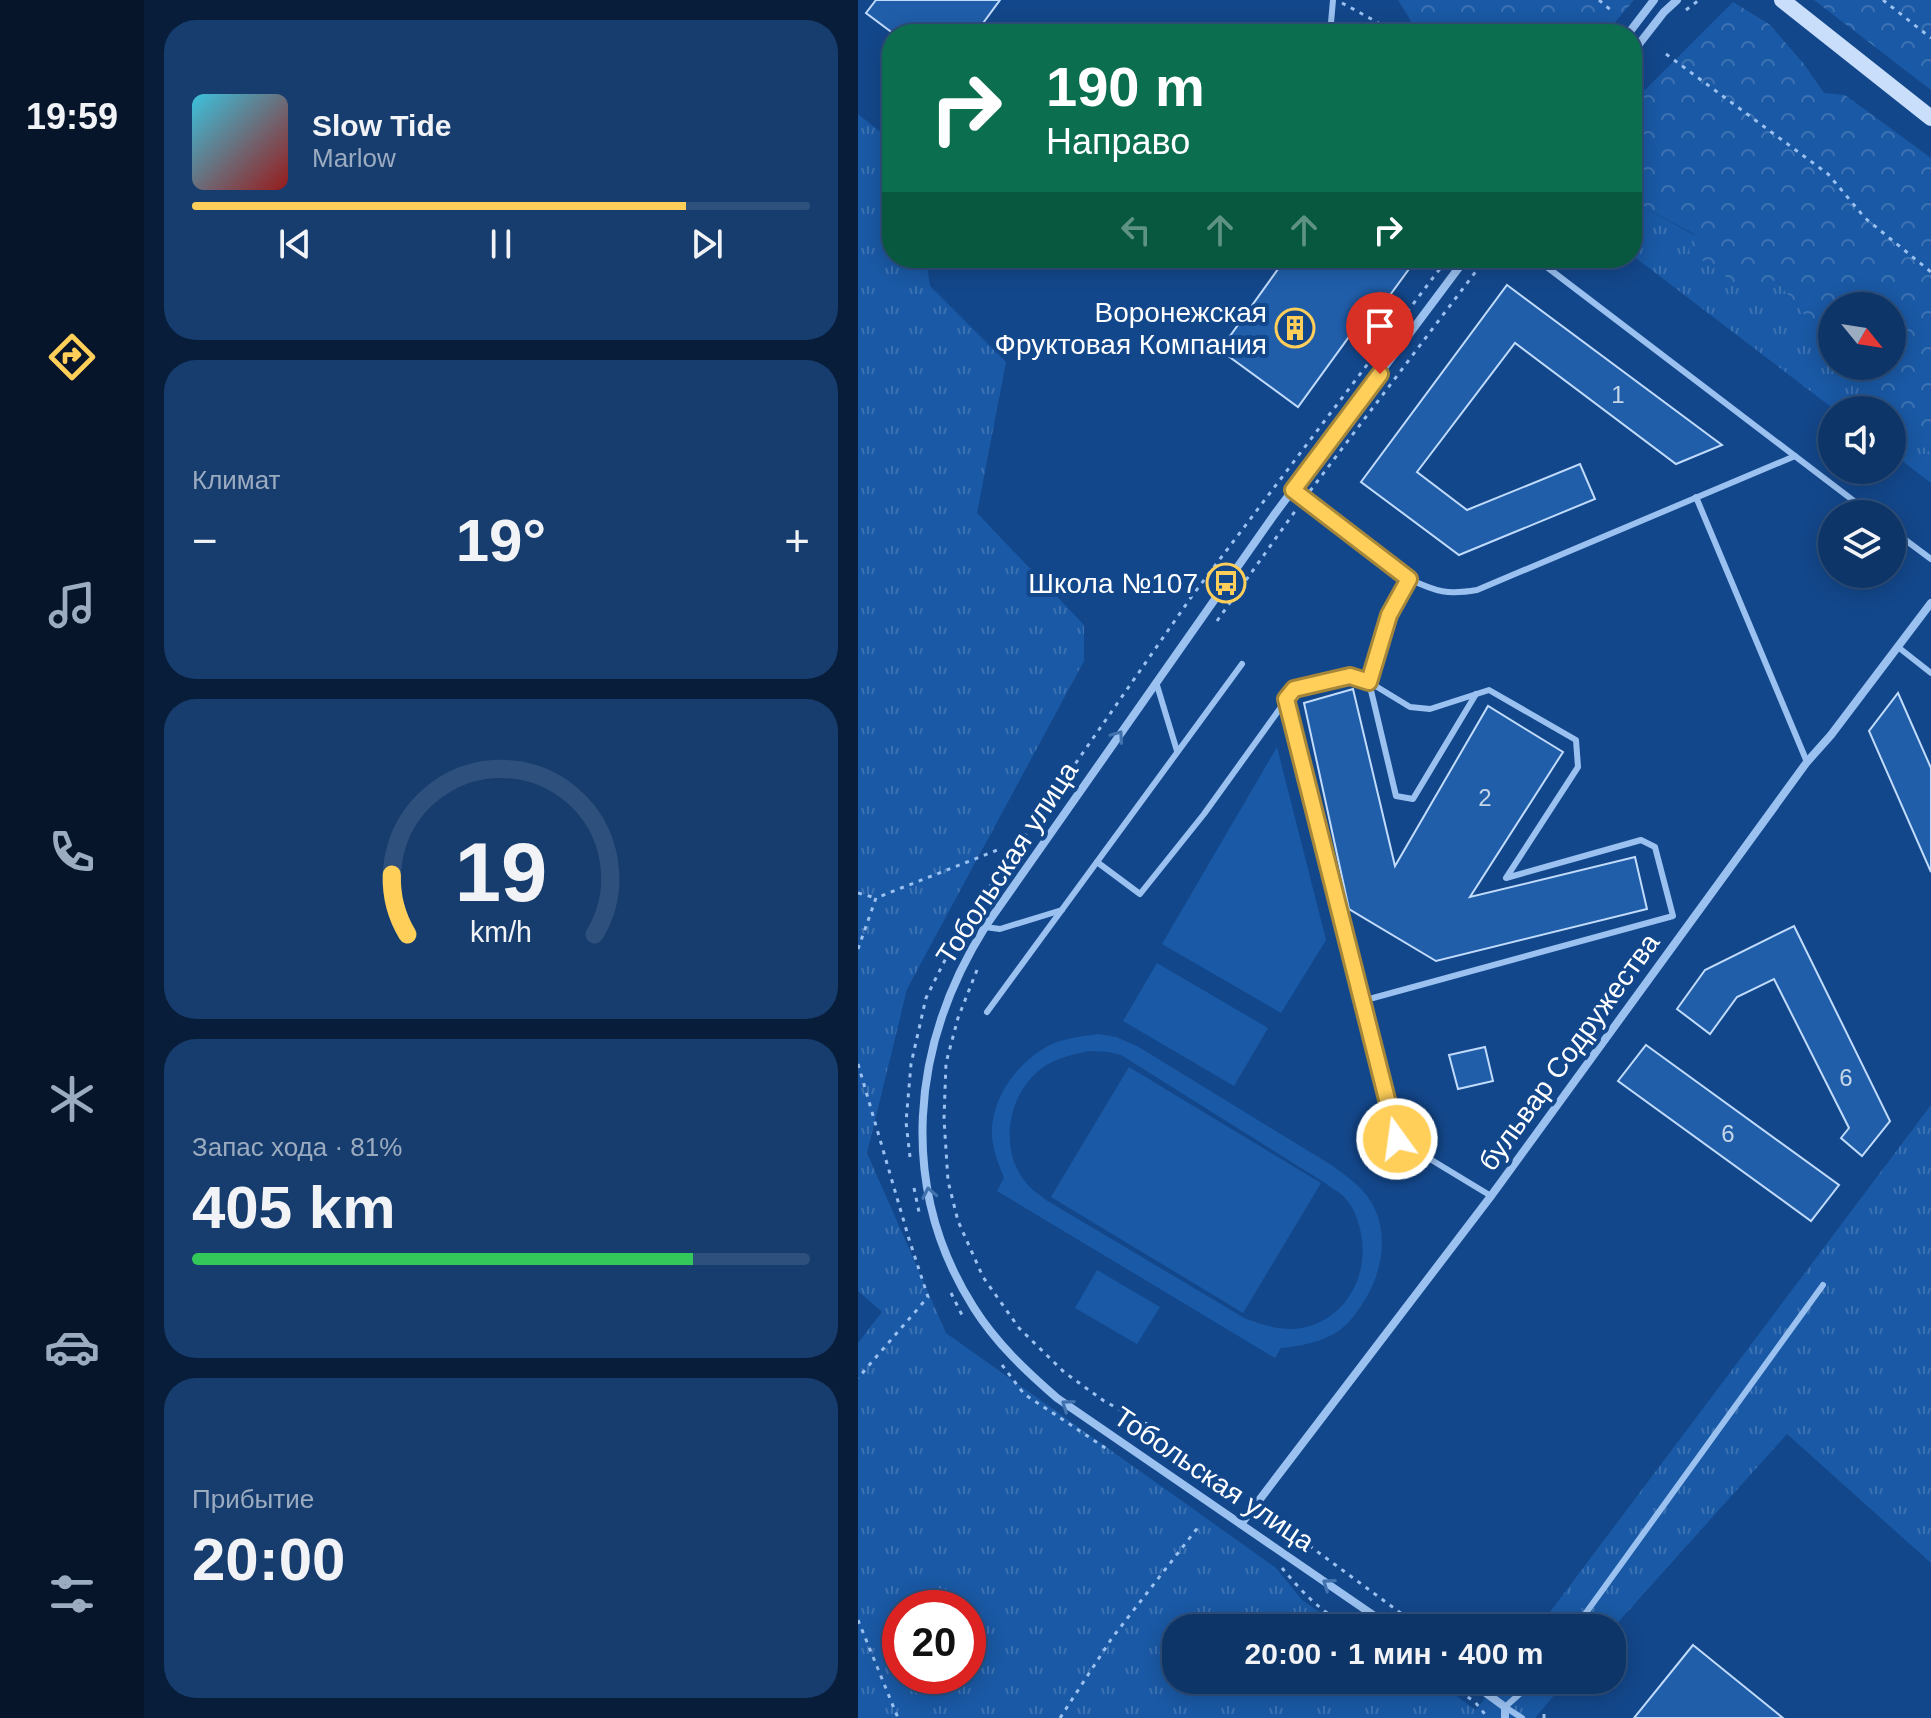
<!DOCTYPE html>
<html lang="ru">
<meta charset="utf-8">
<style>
:root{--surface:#0e3568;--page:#173d6e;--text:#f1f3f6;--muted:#9babc0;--line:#2e507c;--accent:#ffcf59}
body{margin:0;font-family:Arial,sans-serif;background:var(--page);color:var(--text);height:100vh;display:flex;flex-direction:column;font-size:30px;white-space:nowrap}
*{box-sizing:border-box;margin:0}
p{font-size:26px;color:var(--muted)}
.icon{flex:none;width:44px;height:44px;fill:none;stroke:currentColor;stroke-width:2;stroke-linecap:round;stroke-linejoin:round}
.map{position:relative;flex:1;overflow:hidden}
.drawer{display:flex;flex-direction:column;gap:20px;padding:20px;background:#081d39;width:714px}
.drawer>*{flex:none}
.hud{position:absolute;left:24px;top:24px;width:760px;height:244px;border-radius:32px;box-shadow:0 4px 20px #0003,0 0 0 2px var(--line);background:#0b6e4f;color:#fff;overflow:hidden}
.needle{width:52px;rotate:120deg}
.buttons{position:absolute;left:960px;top:292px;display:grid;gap:16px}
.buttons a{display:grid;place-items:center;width:88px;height:88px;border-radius:50%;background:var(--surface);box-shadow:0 4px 20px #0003,0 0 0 2px var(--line);font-size:40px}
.speed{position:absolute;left:24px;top:1590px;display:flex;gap:16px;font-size:40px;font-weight:700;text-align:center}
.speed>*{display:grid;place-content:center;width:104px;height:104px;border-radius:50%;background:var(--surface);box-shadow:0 4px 20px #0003,0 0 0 2px var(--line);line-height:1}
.speed .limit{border:12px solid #d22;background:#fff;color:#111}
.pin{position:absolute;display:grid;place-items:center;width:68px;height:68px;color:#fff;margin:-82px -34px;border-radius:50% 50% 50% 0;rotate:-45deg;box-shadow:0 0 8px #0007}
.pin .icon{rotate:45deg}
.me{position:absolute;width:88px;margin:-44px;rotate:346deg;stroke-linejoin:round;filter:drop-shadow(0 0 6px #0008)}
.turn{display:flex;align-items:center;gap:28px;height:168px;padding:0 32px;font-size:36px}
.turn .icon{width:104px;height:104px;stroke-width:2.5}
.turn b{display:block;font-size:56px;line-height:68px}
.lanes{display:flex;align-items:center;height:76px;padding:0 32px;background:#0003;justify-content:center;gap:40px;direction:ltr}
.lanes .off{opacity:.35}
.big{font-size:60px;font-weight:800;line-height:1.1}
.drawer .tile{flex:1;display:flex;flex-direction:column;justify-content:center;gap:12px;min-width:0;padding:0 28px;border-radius:32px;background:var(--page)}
.drawer .dial{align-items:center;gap:0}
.dial svg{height:208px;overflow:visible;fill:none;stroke:var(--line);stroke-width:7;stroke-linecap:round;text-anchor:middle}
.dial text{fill:var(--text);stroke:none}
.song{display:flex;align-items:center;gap:24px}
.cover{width:96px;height:96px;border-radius:12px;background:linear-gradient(135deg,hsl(190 70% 55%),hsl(0 70% 35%))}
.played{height:8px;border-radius:4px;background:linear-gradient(90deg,var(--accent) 80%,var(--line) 80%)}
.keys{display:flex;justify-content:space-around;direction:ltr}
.heat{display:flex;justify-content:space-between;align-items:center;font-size:44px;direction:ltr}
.charge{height:12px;border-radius:6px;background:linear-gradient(90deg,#34c759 81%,var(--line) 0)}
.trip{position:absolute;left:304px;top:1614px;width:464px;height:80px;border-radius:32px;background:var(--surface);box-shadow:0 4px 20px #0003,0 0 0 2px var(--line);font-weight:800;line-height:80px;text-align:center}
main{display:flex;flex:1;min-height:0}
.tabs{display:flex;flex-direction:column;width:144px;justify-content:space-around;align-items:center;background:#06152a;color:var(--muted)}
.tabs .icon{width:56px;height:56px}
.tabs .selected{color:var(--accent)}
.tabs b{font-size:36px;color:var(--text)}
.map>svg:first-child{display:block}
</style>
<main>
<nav class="tabs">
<b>19:59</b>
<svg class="icon selected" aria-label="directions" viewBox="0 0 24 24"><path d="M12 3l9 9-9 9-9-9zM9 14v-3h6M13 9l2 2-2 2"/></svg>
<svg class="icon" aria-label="music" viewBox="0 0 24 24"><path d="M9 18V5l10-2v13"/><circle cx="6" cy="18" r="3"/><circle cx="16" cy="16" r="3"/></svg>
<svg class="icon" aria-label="phone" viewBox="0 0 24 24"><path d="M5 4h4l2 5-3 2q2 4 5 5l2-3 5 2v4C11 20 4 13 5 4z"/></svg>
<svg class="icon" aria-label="climate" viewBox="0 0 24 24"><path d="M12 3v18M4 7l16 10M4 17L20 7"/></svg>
<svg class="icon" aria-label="car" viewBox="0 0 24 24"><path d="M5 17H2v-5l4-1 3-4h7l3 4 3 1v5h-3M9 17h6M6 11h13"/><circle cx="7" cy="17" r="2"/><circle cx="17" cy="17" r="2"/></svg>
<svg class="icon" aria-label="filters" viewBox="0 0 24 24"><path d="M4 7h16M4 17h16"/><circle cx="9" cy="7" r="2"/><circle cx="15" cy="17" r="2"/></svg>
</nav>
<section class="drawer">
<div class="tile">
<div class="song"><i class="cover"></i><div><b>Slow Tide</b><p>Marlow</p></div></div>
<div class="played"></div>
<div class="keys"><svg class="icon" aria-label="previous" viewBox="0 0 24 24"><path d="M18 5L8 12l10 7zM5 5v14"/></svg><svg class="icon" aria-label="pause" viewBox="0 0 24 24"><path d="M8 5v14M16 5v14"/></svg><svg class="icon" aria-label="next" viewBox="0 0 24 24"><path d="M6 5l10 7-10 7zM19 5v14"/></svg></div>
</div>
<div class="tile"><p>Климат</p>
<div class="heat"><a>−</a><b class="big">19°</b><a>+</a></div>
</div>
<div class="tile dial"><svg viewBox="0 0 100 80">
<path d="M14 69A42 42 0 1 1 86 69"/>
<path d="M14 69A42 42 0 0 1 8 46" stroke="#ffcf59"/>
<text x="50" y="56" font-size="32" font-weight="700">19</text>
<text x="50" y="72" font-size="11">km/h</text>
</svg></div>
<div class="tile"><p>Запас хода · 81%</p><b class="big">405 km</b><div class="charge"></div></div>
<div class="tile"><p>Прибытие</p><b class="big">20:00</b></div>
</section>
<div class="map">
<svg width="1073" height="1718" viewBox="0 0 1073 1718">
<defs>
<pattern id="grass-tufts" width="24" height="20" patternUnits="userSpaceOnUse" patternTransform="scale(2)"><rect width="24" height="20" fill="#1a59a5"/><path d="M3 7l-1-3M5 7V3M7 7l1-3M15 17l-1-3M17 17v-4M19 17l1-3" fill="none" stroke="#3c72b2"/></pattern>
<pattern id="forest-crowns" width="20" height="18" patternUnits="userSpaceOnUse" patternTransform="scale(2)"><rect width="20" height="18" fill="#1a59a5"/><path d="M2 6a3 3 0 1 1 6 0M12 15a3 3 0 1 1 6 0" fill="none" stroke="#3c72b2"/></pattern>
</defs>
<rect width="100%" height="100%" fill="#13478b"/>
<!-- grass -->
<g fill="url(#grass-tufts)" fill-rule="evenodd">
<path d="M 0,114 L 34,141 L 34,258 L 68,258 L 72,286 L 148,362 L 119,513 L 226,625 L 226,661 L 49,989 L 9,1153 L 88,1333 L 418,1568 L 444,1600 L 485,1628 L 318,1628 L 318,1680 L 576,1680 L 618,1710 L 641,1680 L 709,1680 L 677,1718 L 0,1718 L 0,1343 L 24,1312 L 0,1291 ZM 42,1608 L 110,1608 L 110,1676 L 42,1676 Z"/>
<polygon points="774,201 918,280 974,347 974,366 990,366 1030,410 977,410 774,255"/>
<polygon points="1034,414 1058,441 1073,453 1073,483 1034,453"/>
<polygon points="1073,1105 1073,1563 929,1434 754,1629 754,1628 680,1628"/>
</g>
<!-- forest -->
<g fill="url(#forest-crowns)">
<polygon points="540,0 776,0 747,34 561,34"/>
<polygon points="957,0 1073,0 1073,90 956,0"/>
<polygon points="875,2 911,24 946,64 966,93 987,95 1073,158 1073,453 1058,441 1034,414 1034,410 1030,410 990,366 1034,366 1034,306 974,306 974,347 918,280 890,292 831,251 836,234 774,201 774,103"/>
</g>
<!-- park -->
<g fill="#1a59a5" fill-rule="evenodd">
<polygon points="419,747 468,940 423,1013 304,944"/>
<polygon points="299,963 410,1028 376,1086 265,1021"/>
<path d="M 241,1034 L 258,1037 L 279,1046 L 475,1166 C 488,1176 503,1186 512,1200 C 533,1234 524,1275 503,1306 C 498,1314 490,1324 482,1330 C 465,1342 444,1346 423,1348 L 417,1358 L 139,1191 L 146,1178 C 141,1165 135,1151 134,1136 C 132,1099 160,1061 192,1045 C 207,1038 225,1036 241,1034 ZM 230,1051 L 250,1052 L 263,1055 L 467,1183 C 473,1188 482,1192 487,1198 C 492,1203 497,1212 499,1219 C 517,1267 491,1324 436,1329 C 419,1330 404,1324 388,1319 L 188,1200 C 182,1195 174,1190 169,1184 C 140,1150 149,1094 184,1068 C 198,1058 214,1055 230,1051 Z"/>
<polygon points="271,1067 463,1183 385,1313 193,1197"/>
<polygon points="239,1270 302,1307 279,1344 217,1308"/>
</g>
<!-- building -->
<g fill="#205eaa" stroke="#c0dbfc" stroke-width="2">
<polygon points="18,0 142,0 117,34 36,34 8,13"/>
<polygon points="428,258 502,258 515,267 522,258 559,258 524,306 517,301 440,407 362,350"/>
<polygon points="649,285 864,445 818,464 657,343 559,472 609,510 722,464 737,499 601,555 503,482"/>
<polygon points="495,689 537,866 630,706 705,752 612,897 777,857 789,909 578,961 491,909 446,703"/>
<polygon points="1040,693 1073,768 1073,872 1011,731"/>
<polygon points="936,926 1032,1121 1004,1156 983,1138 991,1128 916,979 879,997 852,1034 819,1009 847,970"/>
<polygon points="788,1045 981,1185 953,1221 760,1081"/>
<polygon points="627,1047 635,1081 600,1089 591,1055"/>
<polygon points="835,1645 925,1718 776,1718"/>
</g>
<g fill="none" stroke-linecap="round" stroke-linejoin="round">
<!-- path -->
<g stroke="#9ac1f0" stroke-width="3" stroke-dasharray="4 6" stroke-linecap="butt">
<polyline points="741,0 755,12"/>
<polyline points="1025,0 1073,38"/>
<polyline points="484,3 519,22 530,34"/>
<polyline points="828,10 841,0"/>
<polyline points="808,54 970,174 1007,218 1073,272"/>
<polyline points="774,74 784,61"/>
<polyline points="452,491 628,258"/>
<polyline points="359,621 440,507"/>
<polyline points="0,893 18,898"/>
<polyline points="0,949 18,898 142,849"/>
<polyline points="119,970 100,1018 88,1063 86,1119 90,1181 100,1221 125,1277 161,1328 206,1372 246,1401 295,1427 338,1472 372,1494 384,1495"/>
<polyline points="0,1064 51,1239 70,1297 0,1378"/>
<polyline points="52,1157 48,1122 53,1064 68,998 103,928 334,596 590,258"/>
<polyline points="56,1188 61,1212"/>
<polyline points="93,1293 104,1315"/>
<polyline points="144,1365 166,1394 252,1451"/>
<polyline points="411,1516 563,1628"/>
<path d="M 424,1568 C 444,1592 467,1617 497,1628"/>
<polyline points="0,1620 40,1718"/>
<polyline points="585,1680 617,1702 630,1718"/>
<polyline points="634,1680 647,1689 651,1690"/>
<polyline points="202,1718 254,1638 341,1526"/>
<polyline points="686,1718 686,1712"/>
</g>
<!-- lane -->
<g stroke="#9ac1f0" stroke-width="6">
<polyline points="472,34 475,0"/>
<polyline points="677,258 1013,514"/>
<path d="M 435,490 L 551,579 C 579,592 589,595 619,590 L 937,456"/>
<polyline points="838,497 949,762"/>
<polyline points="1034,530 1073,559"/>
<polyline points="551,579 531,615 511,682 538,796 555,799 618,694"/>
<polyline points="1040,647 1073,673"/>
<polyline points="298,682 319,751"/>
<polyline points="428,699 539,1139 633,1196"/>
<polyline points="239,862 282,894 346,814 436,689 492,676 511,682 552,707 572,709 631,690 718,740 720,767 648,878 783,840 797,847 815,916 504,1001"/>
<polyline points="127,927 142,929 204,910"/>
<polyline points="129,1012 384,664"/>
<polyline points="717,1628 965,1285"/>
<polyline points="664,1718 647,1707 677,1680"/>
</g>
<!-- street -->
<g stroke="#9ac1f0" stroke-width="8">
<polyline points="770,34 796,0"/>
<polyline points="774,53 806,12 819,0"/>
<polyline points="383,1524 633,1196 949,762 973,735 1073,603"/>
<path d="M 534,1628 L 199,1398 C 168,1371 138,1343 116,1308 C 39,1187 53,1045 127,927 L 416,515 L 608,258"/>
<polyline points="610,1680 647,1707 647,1718"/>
</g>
<!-- secondary -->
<polyline stroke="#c8defb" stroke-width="16" points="924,0 1073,118"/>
</g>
<!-- one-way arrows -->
<defs><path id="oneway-chevron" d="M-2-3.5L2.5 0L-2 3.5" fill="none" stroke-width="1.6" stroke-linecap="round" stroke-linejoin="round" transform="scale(2)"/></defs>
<g stroke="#4272ae">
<use href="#oneway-chevron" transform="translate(260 736) rotate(-55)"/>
<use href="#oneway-chevron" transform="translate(71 1193) rotate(-101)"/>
<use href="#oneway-chevron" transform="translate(209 1405) rotate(-145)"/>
<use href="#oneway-chevron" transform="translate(470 1584) rotate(-145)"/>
</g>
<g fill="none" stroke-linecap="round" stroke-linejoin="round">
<defs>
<polyline id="route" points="522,374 435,490 551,579 531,615 511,682 492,676 436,689 428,699 539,1139"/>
</defs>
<!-- route casing -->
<use href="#route" stroke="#a6873a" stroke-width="20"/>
<!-- route -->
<use href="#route" stroke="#ffcf59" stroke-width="14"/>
</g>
<!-- icons -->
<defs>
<symbol id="building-ring" viewBox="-11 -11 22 22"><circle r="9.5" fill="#13478b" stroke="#ffcf59" stroke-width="1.5"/><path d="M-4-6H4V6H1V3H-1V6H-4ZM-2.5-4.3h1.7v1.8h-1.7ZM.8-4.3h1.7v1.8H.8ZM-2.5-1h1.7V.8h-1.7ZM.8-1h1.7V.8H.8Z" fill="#ffcf59"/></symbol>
<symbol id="bus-ring" viewBox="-11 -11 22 22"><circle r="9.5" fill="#13478b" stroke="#ffcf59" stroke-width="1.5"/><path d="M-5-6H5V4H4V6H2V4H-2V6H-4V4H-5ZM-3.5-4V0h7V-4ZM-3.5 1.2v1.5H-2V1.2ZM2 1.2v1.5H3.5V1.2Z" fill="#ffcf59"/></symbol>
</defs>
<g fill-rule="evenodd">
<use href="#building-ring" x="415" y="306" width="44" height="44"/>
<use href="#bus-ring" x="346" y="561" width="44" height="44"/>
</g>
<g text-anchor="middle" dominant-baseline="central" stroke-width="8" stroke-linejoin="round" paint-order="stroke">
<!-- number labels -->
<g font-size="24" fill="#c7d7ea">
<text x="760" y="394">1</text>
<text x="627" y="797">2</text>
<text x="988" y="1077">6</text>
<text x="870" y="1133">6</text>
</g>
<!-- poi labels -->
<g font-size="28" fill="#fff" stroke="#13478b" text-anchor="end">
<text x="409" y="312">Воронежская<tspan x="409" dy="32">Фруктовая Компания</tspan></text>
<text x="340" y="583">Школа №107</text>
</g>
<!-- street labels -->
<g font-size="28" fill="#fff" stroke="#13478b">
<text transform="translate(149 863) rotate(-57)">Тобольская улица</text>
<text transform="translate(711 1052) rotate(-54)">бульвар Содружества</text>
<text transform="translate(356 1479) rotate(34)">Тобольская улица</text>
</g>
</g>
</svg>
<div class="buttons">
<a><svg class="needle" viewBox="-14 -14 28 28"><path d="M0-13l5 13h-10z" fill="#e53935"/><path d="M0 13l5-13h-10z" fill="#9babc0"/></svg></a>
<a><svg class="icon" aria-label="sound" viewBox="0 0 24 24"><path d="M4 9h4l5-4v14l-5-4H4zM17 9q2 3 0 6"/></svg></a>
<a><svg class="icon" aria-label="layers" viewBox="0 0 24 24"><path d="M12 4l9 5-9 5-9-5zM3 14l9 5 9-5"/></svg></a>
</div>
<div class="speed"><div class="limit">20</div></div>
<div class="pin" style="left:522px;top:374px;background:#d93025"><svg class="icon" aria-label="arrive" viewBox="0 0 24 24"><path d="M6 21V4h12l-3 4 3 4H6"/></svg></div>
<svg class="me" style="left:539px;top:1139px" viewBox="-20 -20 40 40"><circle r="17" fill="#ffcf59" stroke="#fff" stroke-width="3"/><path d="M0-11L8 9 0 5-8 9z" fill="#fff"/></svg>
<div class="trip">20:00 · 1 мин · 400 m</div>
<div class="hud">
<div class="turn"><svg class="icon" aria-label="right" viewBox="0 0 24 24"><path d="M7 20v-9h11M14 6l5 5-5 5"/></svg><div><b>190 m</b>Направо</div></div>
<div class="lanes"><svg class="icon off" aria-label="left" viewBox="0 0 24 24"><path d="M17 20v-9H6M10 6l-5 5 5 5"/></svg><svg class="icon off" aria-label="ahead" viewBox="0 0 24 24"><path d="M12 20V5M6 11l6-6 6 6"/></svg><svg class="icon off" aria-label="ahead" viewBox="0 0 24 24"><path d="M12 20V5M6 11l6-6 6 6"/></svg><svg class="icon" aria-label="right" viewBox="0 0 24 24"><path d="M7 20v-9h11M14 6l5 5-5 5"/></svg></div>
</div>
</div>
</main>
